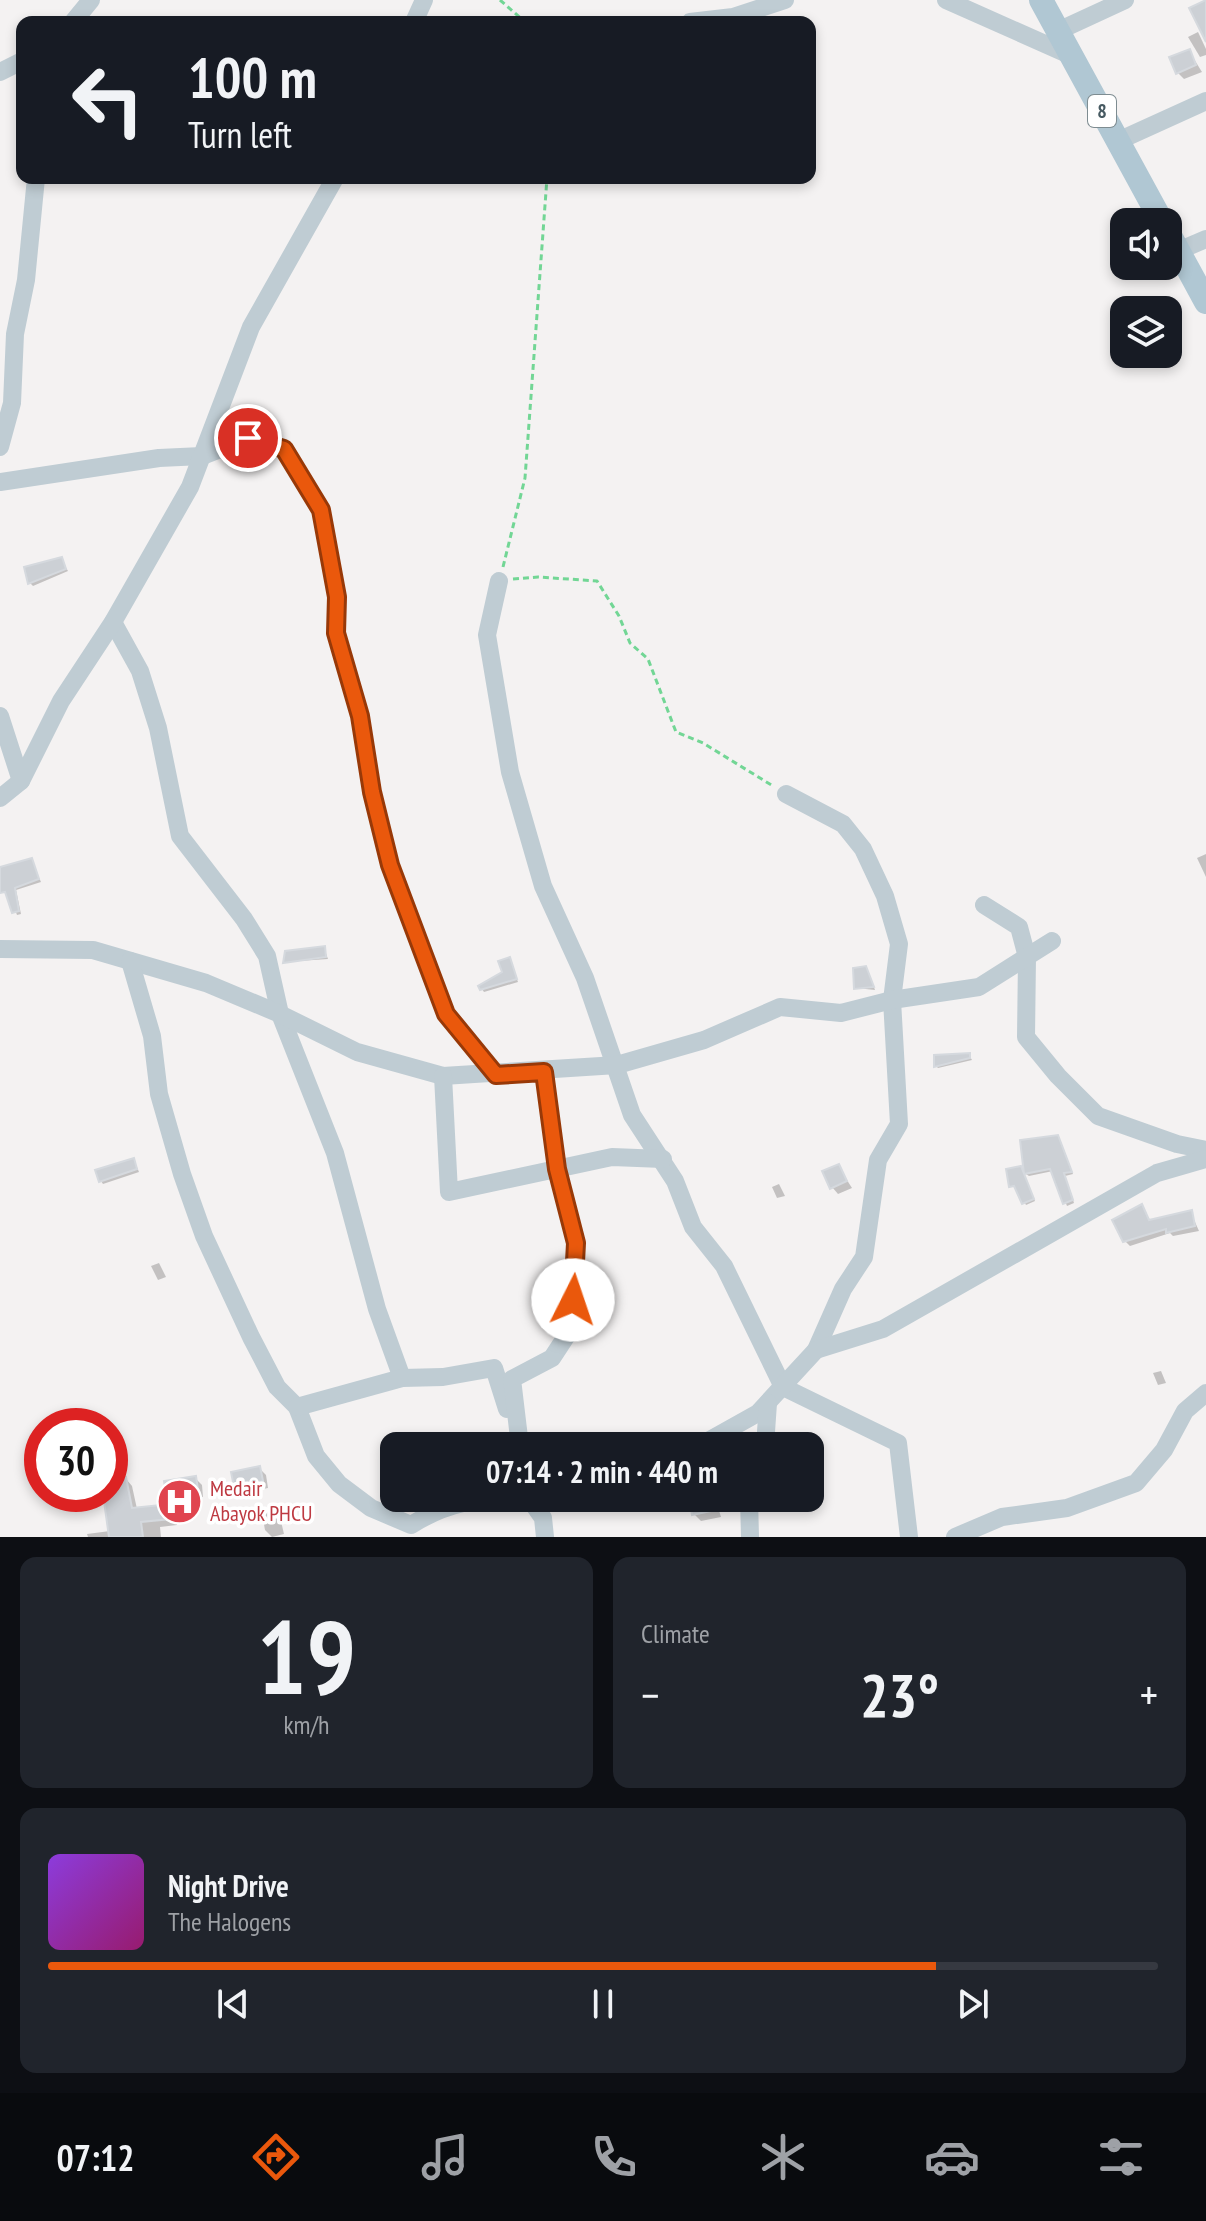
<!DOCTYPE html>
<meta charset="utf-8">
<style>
:root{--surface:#171b24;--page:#20242c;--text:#f1f3f6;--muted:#9ea1a6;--line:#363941;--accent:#ea580c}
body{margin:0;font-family:"PT Sans Narrow",sans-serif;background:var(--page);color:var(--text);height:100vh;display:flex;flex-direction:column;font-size:30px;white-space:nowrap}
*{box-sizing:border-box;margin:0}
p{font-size:26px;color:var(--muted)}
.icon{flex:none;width:44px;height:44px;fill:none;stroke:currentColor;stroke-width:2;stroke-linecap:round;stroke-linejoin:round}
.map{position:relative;height:1537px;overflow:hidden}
.panel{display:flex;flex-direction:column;gap:20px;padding:20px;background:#0d0f14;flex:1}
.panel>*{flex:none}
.hud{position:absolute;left:16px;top:16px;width:800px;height:168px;border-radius:16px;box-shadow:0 4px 12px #0003;background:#171b24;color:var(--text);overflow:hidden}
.buttons{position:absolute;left:1110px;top:208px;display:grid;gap:16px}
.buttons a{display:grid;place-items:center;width:72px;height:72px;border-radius:16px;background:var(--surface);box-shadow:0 4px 12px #0003;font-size:40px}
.speed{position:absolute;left:24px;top:1408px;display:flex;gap:16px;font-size:40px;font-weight:700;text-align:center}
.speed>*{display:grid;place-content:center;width:104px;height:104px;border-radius:50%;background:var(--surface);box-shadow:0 4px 12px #0003;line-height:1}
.speed .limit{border:12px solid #d22;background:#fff;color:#111}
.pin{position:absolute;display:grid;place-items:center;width:68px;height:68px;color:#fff;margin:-34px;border:4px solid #fff;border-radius:50%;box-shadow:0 2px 8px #0007}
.me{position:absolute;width:88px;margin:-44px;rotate:4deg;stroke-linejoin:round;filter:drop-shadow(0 0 6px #0008)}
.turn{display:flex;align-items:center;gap:28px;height:168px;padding:0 40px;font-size:36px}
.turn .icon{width:104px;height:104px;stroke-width:2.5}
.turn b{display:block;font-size:56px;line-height:68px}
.big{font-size:60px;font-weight:600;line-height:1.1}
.panel .tile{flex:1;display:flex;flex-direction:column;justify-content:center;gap:12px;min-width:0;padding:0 28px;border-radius:16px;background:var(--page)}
.panel .dial{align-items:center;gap:0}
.dial b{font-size:104px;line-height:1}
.song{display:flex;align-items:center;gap:24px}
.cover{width:96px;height:96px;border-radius:12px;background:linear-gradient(135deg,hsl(270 70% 55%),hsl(320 70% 35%))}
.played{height:8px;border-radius:4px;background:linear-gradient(90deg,var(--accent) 80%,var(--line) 80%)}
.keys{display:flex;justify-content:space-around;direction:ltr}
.heat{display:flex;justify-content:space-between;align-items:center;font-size:44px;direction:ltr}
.panel .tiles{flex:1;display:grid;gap:20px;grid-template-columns:1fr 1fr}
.tile:last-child{grid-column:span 2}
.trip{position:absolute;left:380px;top:1432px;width:444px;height:80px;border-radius:16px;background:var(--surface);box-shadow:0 4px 12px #0003;font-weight:600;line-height:80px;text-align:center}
.tabs{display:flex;height:128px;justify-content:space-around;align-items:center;background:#090b0e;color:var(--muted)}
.tabs .icon{width:56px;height:56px}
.tabs .current{color:var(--accent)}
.tabs b{font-size:36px;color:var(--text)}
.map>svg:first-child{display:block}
</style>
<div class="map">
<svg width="1206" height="1537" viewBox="0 0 1206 1537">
<rect width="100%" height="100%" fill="#f4f2f2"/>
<!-- shadow -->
<g fill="#0003">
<polygon points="1198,32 1206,49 1206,55 1200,57 1188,37"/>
<polygon points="1189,51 1202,72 1184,79 1178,73"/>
<polygon points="61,560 68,571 33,586 30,583"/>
<polygon points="1206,854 1206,877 1197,858"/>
<polygon points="31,860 41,882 16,890 21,914 17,915 0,869"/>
<polygon points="324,948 328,959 285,962"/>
<polygon points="509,959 518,982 484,992 482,989 504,973"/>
<polygon points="865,968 868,971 875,990 856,988"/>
<polygon points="969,1055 972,1060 938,1068 936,1066"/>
<polygon points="1058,1137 1073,1174 1065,1176 1074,1203 1067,1206 1053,1171 1029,1176 1026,1174"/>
<polygon points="134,1160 139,1172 103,1184 101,1181"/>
<polygon points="838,1166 852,1188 838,1194 832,1187"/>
<polygon points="1023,1172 1035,1201 1026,1205 1017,1188 1010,1186"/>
<polygon points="779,1184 785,1196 777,1198 772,1187"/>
<polygon points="1142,1206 1151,1222 1191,1213 1199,1231 1173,1236 1170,1233 1130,1246 1125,1241"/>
<polygon points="159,1263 166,1277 158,1280 151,1266"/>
<polygon points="1161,1371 1166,1383 1158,1385 1153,1373"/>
<polygon points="259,1468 266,1475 268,1488 243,1493 236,1486"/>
<polygon points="195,1478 202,1485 203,1497 175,1501 168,1494"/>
<polygon points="126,1479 132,1486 137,1509 169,1506 176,1513 177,1525 160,1527 161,1537 88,1537 87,1534 110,1531 107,1507 98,1494 110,1494 110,1482"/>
<polygon points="691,1498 715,1498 721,1517 701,1521 694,1514"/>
<polygon points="273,1511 280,1517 284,1534 272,1537 265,1530 262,1513"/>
</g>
<!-- building -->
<g fill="#ccd0d5" stroke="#d5d9de" stroke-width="2">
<polygon points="1206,0 1206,42 1189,8"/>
<polygon points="1190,49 1196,65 1176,74 1169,57"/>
<polygon points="62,557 66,569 28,584 24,567"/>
<polygon points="32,858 39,879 15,888 19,911 12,913 5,892 0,893 0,867"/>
<polygon points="325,946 326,957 283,963 285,951"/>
<polygon points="510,957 517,979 480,990 478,986 502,972 498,961"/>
<polygon points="866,966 874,987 854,989 853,968"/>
<polygon points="970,1053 970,1058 934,1067 934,1055"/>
<polygon points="1058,1135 1072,1172 1064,1173 1073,1200 1063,1204 1050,1169 1024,1174 1020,1140"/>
<polygon points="134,1158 137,1169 99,1182 95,1170"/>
<polygon points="839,1164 847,1181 830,1189 822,1171"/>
<polygon points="1021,1166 1034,1199 1022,1204 1014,1186 1009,1187 1006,1169"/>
<polygon points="1142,1204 1149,1220 1192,1210 1195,1226 1166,1233 1166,1229 1123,1242 1112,1220"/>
<polygon points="260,1466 263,1481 234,1487 231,1472"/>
<polygon points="196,1476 198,1490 166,1495 164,1481"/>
<polygon points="126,1477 132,1508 170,1504 171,1519 141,1522 143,1537 109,1537 103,1494 110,1494 110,1480"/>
<polygon points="689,1498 713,1498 716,1510 692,1515"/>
</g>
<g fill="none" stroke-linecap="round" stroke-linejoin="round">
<!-- path -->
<g stroke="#72d695" stroke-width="3" stroke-dasharray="6 4" stroke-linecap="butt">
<polyline points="500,0 525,22"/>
<polyline points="503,567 525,478 547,178"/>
<polyline points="513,579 538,577 597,581 619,616 630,643 648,659 676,732 703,743 773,786"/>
</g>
<!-- minor -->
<g stroke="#bfccd3" stroke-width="18">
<polyline points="946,0 1072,56"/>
<polyline points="73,22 91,0"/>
<polyline points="414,22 424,0"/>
<polyline points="690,22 733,17 785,0"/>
<polyline points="1058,31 1125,0"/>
<polyline points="0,72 22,61"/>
<polyline points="1118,141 1206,101"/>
<polyline points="1178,251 1206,239"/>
<polyline points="0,447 12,403 15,334 26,280 36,178"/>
<polyline points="0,482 159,458 202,456 248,438 284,449 321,510 337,597 336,633 360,716 372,792 390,865 446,1014 496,1075"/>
<polyline points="499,581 487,635 510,772 543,886 585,978 632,1115 675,1181 693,1227 724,1266 783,1387 898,1443 909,1537"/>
<polyline points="113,622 140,671 158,728 180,836 244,919 267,956 280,1014 335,1153 377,1309 402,1378"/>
<polyline points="0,716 21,781"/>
<polyline points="786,794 843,824 863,849 885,896 899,944 892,1000 899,1124 878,1160 864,1257 843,1289 816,1350"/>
<polyline points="0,798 21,781 61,701 113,622 190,487 251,327 335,178"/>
<polyline points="984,905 1019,927 1027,957 1026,1037 1058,1076 1098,1116 1177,1144 1206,1150"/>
<polyline points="0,949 93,950 206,983 280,1014 357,1052 443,1076 617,1065 704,1040 780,1007 841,1013 892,1000 979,987 1052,941"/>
<path d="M 130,961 L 152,1036 L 159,1094 L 182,1174 L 204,1236 L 251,1337 L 277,1387 L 297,1407 L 316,1456 L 339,1484 L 371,1508 L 411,1525 C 448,1502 475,1499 517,1498"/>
<polyline points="443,1076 449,1192 612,1157 663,1159"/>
<polyline points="297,1407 402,1378 443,1377 494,1368 507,1409"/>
<polyline points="520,1446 512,1379 552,1358 571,1329 576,1243 557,1169 544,1072"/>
<polyline points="699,1446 758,1413 816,1350 883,1329 1157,1173 1206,1159"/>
<polyline points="765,1446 768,1403"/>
<polyline points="529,1498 543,1518 545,1537"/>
<polyline points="749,1498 750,1537"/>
<polyline points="955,1537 1002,1517 1067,1508 1136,1483 1164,1450 1185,1411 1206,1393"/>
</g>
<!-- major -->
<g stroke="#b0c7d3" stroke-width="24">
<polyline points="1041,0 1162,222"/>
<polyline points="1168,232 1206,302"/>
</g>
</g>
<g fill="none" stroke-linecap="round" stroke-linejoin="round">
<defs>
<polyline id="route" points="248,438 284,449 321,510 337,597 336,633 360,716 372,792 390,865 446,1014 496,1075 544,1072 557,1169 576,1243 573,1300"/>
</defs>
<!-- route casing -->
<use href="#route" stroke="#983908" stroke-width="20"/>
<!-- route -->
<use href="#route" stroke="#ea580c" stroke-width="14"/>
</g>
<!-- icons -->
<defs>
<symbol id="hospital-disc" viewBox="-11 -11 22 22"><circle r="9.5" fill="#e0444e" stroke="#fff"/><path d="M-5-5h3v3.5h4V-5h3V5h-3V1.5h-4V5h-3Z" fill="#fff"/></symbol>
</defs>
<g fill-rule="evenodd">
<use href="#hospital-disc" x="154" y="1476" width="51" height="51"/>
</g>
<g text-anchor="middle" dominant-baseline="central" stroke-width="7" stroke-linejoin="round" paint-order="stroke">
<!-- shield labels -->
<rect fill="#fff" stroke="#7e8c91" stroke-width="2" x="1088" y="95" width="28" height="32" rx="6"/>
<g font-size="20" font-weight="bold" fill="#475a62">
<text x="1102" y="111">8</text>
</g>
<!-- health labels -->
<g font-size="22" fill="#be3a42" stroke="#fff" text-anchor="start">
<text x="210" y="1488">Medair<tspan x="210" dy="25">Abayok PHCU</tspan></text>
</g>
</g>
</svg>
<div class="buttons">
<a><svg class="icon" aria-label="sound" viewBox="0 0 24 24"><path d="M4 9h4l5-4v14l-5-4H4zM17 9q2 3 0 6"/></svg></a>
<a><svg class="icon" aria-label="layers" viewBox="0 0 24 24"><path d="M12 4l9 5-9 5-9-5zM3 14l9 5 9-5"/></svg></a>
</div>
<div class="speed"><div class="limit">30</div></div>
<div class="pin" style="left:248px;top:438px;background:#d93025"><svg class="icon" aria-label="arrive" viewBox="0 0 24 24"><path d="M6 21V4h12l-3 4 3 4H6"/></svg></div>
<svg class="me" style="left:573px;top:1300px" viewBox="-20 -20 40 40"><circle r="19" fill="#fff"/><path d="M0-13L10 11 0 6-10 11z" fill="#ea580c"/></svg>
<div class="trip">07:14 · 2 min · 440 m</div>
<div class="hud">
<div class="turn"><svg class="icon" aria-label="left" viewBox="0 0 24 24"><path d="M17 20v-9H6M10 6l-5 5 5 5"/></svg><div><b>100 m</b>Turn left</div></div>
</div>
</div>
<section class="panel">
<div class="tiles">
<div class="tile dial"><b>19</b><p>km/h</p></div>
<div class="tile"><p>Climate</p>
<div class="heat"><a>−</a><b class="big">23°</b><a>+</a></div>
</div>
<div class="tile">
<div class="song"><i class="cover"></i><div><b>Night Drive</b><p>The Halogens</p></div></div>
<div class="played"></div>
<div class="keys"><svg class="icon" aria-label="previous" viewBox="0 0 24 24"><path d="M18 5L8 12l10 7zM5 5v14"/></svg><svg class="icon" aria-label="pause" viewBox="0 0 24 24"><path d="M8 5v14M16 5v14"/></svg><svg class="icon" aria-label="next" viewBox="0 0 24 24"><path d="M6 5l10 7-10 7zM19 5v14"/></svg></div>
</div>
</div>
</section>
<nav class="tabs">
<b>07:12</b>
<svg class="icon current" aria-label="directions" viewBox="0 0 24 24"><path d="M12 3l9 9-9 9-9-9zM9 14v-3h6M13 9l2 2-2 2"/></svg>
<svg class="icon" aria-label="music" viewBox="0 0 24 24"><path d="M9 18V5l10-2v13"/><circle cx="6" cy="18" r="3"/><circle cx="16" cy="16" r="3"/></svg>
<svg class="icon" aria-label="phone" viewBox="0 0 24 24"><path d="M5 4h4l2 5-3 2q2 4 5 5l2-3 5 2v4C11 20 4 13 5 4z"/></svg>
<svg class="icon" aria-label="climate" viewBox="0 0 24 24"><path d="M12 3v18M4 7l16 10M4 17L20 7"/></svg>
<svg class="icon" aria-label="car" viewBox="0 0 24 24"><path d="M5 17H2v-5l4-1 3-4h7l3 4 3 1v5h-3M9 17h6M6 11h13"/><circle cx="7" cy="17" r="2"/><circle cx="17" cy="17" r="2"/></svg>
<svg class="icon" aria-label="filters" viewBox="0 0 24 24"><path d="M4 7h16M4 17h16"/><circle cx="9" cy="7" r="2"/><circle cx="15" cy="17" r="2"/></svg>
</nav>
